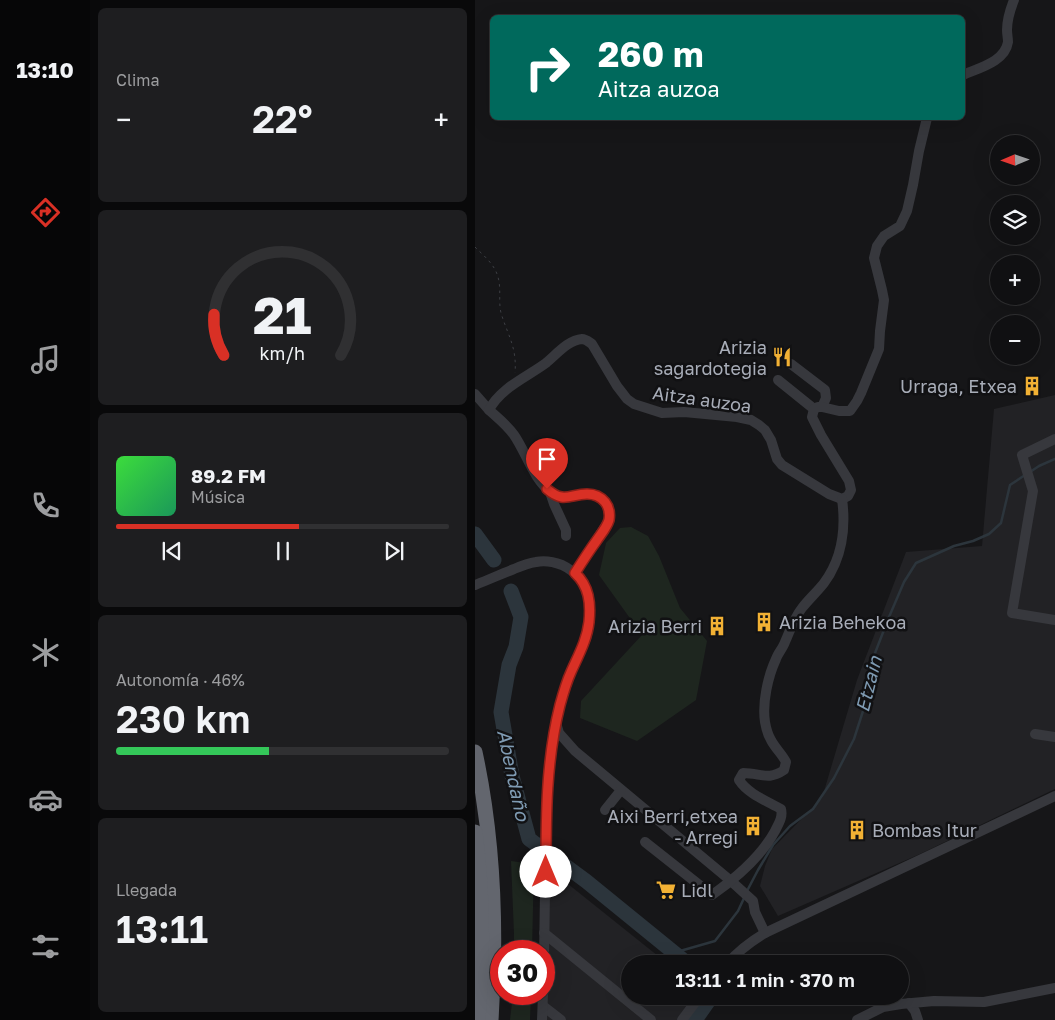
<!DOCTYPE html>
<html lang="es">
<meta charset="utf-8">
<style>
:root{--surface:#101012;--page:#1e1e20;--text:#f1f3f6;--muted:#9c9d9f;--line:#303032;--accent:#d93025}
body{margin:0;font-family:"Golos Text",sans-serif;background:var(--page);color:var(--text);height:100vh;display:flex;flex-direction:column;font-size:19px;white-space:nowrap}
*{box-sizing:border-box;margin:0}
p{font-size:16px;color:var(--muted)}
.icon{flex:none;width:28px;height:28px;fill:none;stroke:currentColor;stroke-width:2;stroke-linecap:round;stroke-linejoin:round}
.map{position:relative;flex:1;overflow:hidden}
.details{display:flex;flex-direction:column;gap:8px;padding:8px;background:#09090a;width:385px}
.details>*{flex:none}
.hud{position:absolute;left:15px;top:15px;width:475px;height:105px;border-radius:8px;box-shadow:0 5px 20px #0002,0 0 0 1px var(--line);background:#00695c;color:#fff;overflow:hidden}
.needle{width:32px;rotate:268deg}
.controls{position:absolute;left:515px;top:135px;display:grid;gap:10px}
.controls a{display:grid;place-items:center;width:50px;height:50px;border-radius:50%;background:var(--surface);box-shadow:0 5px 20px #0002,0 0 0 1px var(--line);font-size:25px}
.speed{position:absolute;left:15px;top:940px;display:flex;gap:10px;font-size:25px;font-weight:700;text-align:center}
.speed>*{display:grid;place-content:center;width:65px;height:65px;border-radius:50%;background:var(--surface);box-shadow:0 5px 20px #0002,0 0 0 1px var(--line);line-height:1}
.speed .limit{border:8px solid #d22;background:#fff;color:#111}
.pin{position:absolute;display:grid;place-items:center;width:42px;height:42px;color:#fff;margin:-51px -21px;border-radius:50% 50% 50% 0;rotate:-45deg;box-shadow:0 0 5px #0007}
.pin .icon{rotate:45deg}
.me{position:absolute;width:55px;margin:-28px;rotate:0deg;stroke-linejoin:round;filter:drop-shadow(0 0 4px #0008)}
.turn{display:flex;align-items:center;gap:18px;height:105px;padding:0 25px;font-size:22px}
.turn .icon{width:65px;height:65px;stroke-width:2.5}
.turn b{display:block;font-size:35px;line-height:42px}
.big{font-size:38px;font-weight:600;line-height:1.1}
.details .tile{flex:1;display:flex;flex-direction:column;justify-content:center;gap:8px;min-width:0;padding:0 18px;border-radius:8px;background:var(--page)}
.details .dial{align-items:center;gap:0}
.dial svg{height:130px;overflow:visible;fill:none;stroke:var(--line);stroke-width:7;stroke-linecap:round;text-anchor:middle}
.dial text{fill:var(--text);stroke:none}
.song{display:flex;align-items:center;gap:15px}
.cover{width:60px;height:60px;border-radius:8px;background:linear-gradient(135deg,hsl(120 70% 55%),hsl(150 70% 35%))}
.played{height:5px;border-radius:2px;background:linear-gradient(90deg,var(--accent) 55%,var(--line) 55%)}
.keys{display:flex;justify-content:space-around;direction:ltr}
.heat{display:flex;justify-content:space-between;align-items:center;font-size:28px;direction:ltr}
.charge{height:8px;border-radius:4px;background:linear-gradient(90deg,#34c759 46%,var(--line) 0)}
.trip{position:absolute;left:146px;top:955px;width:288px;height:50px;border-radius:25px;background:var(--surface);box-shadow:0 5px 20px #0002,0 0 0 1px var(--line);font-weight:600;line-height:50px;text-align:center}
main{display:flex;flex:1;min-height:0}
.menu{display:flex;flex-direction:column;width:90px;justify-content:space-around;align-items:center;background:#060607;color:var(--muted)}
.menu .icon{width:35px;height:35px}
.menu .selected{color:var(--accent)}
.menu b{font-size:22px;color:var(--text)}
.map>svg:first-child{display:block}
</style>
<main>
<nav class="menu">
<b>13:10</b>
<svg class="icon selected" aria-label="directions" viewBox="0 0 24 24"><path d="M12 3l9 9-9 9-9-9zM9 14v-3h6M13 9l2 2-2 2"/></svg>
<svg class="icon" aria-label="music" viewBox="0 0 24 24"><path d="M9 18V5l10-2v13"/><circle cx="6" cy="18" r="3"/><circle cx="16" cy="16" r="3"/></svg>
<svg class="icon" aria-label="phone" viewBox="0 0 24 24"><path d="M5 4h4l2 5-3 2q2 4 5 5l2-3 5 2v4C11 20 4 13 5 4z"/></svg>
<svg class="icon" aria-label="climate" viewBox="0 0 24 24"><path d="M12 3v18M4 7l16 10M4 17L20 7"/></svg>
<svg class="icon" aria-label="car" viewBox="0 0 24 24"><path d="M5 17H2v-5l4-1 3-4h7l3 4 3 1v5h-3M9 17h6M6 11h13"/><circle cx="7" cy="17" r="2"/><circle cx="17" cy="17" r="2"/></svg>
<svg class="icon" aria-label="filters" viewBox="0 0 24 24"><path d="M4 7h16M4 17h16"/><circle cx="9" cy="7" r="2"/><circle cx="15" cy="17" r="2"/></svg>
</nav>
<section class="details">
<div class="tile"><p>Clima</p>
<div class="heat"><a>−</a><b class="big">22°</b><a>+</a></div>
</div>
<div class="tile dial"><svg viewBox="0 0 100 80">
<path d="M14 69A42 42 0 1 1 86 69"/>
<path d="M14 69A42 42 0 0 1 8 44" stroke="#d93025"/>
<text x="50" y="56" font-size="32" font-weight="700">21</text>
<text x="50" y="72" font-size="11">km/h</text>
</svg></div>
<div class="tile">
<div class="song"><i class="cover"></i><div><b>89.2 FM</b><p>Música</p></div></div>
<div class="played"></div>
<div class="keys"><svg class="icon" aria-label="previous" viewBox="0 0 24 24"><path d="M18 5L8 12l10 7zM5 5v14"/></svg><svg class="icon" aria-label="pause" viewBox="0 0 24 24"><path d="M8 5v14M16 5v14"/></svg><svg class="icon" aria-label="next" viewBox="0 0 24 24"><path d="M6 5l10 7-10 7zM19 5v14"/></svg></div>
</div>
<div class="tile"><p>Autonomía · 46%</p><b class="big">230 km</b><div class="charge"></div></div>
<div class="tile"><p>Llegada</p><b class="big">13:11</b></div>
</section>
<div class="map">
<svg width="580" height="1020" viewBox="0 0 580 1020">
<rect width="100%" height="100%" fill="#161618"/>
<!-- built -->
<g fill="#222225">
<polygon points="580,395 580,789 445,854 303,916 285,886 290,866 297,849 347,798 382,680 431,552 507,546 519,409"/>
<polygon points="68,864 193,964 155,964 155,996 234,996 241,1002 228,1020 63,1020 69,994"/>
</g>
<!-- green -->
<g fill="#1e261f">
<polygon points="156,527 173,536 184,556 205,608 232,641 221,700 162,741 105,718 106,701 167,635 124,575 131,543 145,528"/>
<polygon points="36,861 59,864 57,951 39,951 39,934"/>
<polygon points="38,994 56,994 55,1020 35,1020"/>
</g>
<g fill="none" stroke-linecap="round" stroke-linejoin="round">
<!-- stream -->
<g stroke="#2c353c" stroke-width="2.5">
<polyline points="555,472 564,466 580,459"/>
<polyline points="272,891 283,870 298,845 315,826 338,809 359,778 379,739 389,708 395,666 414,617 429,582 441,563 479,546 498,541 514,534 526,523 535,485 550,475"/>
<polyline points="198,953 240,941 263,911 270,896"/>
</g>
<!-- river -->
<g stroke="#2c353c" stroke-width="15">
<polyline points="0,534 19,560"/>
<polyline points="36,591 46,617 41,647 34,665 26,712 37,776 54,839 111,881 213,964"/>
<polyline points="220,1020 237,996"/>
</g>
<!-- path -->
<path stroke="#3d3f44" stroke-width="1" stroke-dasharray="2.5 4" stroke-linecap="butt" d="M 0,247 C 8,255 18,263 22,274 C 27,287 23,300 26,313 C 33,336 42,347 40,373"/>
<!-- minor -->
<g stroke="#37383d" stroke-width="10">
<path d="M 488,75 C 503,68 530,62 533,42 C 533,38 532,34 532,30 C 532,19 535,10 539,0"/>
<polyline points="316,364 350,390 351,398 347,407"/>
<polyline points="303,380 339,409"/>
<polyline points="0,394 14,410"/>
<polyline points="580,439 547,455 558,491 537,613 580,620"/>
<polyline points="75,492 79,504 91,530 91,536"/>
<path d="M 100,573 L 133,522 C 137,509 129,495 115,494 C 101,493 91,503 77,493 C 59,481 51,452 39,435 C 32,425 23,418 14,410 C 25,388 52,377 71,363 C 81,355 93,340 107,339 C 111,339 114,342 117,344 L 142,386 L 152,399 L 159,404 L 187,413 L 209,412 L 262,417 L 276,420 L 284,425 L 290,430 L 296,440 L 302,459 L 307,465 L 354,494 L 367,499 L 373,496 L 376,490 L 374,481 L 346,435 L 337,417 L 339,409 L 343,407 L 347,407 L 364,411 L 375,411 L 382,401 L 386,393 L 404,349 L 405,331 L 409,300 L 407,290 L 399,258 L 402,246 L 409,236 L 425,226 L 432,211 L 438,185 L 444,151 L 452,118"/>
<path d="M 0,585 C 13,580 26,574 39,569 C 46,566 54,563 61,562 C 70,560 79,562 87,565 C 117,579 118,611 111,639 L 96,671 L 85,705 L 77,747 L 73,775 L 71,822 L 69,960"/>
<polyline points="81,723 84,733 100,751 256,881 278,901 280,912 290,933"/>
<polyline points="560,734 580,737"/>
<polyline points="130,810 146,790"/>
<path d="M 170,842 L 237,895 C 261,878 286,857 300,831 C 304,823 308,817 306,809 C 292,801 273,794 264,780 L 268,773 C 286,773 293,781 309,770 L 311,762 C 307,754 300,748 296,740 C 293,735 291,728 290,722 C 287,703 293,676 301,659 C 303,653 308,648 310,642 C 315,631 319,618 327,608 C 334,599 342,592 349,583 C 367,559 371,528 367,499"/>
<polyline points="69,933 176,1020"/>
<path d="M 252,964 C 263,951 275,942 290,933 L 580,796"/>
<polyline points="434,1003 440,1011 443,1020"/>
<polyline points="68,1006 86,1020"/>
<polyline points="67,1020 68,994"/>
<polyline points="207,1020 225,996"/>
<polyline points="382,1020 408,1007 426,1004 459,1001 509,1002 580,988"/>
</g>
<!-- highway -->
<g stroke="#63666e" stroke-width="15">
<path d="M 0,752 C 19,840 22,930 16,1020"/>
<path d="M 0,832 C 8,892 8,959 3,1020"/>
</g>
</g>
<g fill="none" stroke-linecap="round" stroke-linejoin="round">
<defs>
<path id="route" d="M 71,872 C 71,816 71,760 85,705 C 88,694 91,683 96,672 C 103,656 112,640 114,622 C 116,603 114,586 100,573 C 107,562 114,551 122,540 C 126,534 132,527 134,520 C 135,514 134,507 130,502 C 125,496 119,494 112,494 C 95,494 89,504 72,489"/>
</defs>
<!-- route casing -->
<use href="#route" stroke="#8d1f18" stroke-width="12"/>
<!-- route -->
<use href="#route" stroke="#d93025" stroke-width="9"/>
</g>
<!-- icons -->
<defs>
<symbol id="restaurant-bare" viewBox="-9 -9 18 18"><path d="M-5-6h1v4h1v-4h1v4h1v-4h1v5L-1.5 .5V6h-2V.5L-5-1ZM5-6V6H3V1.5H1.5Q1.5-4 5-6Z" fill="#f2b134" stroke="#111113" stroke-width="2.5" paint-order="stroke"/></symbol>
<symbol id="building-bare" viewBox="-9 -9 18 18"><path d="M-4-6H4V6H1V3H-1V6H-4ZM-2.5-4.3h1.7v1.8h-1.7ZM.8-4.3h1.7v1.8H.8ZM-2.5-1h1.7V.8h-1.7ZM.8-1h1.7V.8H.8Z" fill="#f2b134" stroke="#111113" stroke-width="2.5" paint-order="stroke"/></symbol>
<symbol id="supermarket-bare" viewBox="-9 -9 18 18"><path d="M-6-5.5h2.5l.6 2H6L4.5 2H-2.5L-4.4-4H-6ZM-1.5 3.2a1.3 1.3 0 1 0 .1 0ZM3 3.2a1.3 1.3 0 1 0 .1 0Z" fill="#f2b134" stroke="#111113" stroke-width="2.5" paint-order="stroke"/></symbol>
</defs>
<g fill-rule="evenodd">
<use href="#restaurant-bare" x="293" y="343" width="28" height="28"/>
<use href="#building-bare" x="543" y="372" width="28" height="28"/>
<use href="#building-bare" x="275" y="608" width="28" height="28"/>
<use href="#building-bare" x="228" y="612" width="28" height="28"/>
<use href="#building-bare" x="264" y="812" width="28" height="28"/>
<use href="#building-bare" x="368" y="816" width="28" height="28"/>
<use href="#supermarket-bare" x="177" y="876" width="28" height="28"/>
</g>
<g text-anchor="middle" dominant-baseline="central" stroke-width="5" stroke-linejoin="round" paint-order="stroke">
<!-- poi labels -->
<g font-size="18" fill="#a8adb8" stroke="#111113" text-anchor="end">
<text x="292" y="347">Arizia<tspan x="292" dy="21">sagardotegia</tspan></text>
<text x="542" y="386">Urraga, Etxea</text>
<text x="304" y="622" text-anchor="start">Arizia Behekoa</text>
<text x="227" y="626">Arizia Berri</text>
<text x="263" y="816">Aixi Berri,etxea<tspan x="263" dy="21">- Arregi</tspan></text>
<text x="397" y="830" text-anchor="start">Bombas Itur</text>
<text x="206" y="890" text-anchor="start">Lidl</text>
</g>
<!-- street labels -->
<g font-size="18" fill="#a8adb8" stroke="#111113">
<text transform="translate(227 399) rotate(8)">Aitza auzoa</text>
</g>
<!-- water labels -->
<g font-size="19" font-style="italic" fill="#7f9bb3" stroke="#111113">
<text transform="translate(393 684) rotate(-76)">Etzain</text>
<text transform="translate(39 775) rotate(78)">Abendaño</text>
</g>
</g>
</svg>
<div class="controls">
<a><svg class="needle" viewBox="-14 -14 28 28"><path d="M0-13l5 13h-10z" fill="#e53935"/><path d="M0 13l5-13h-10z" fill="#9c9d9f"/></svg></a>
<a><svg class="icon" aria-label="layers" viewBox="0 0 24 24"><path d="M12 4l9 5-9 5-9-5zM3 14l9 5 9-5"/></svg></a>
<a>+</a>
<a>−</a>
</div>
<div class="speed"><div class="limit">30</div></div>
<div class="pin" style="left:72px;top:489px;background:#d93025"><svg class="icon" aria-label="arrive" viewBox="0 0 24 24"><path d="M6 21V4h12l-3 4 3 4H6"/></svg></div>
<svg class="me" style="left:71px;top:872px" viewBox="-20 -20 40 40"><circle r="19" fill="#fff"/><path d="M0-13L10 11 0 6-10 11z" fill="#d93025"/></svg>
<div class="trip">13:11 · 1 min · 370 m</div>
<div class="hud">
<div class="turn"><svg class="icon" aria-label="right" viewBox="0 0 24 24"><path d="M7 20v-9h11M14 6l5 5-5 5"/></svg><div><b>260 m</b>Aitza auzoa</div></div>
</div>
</div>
</main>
